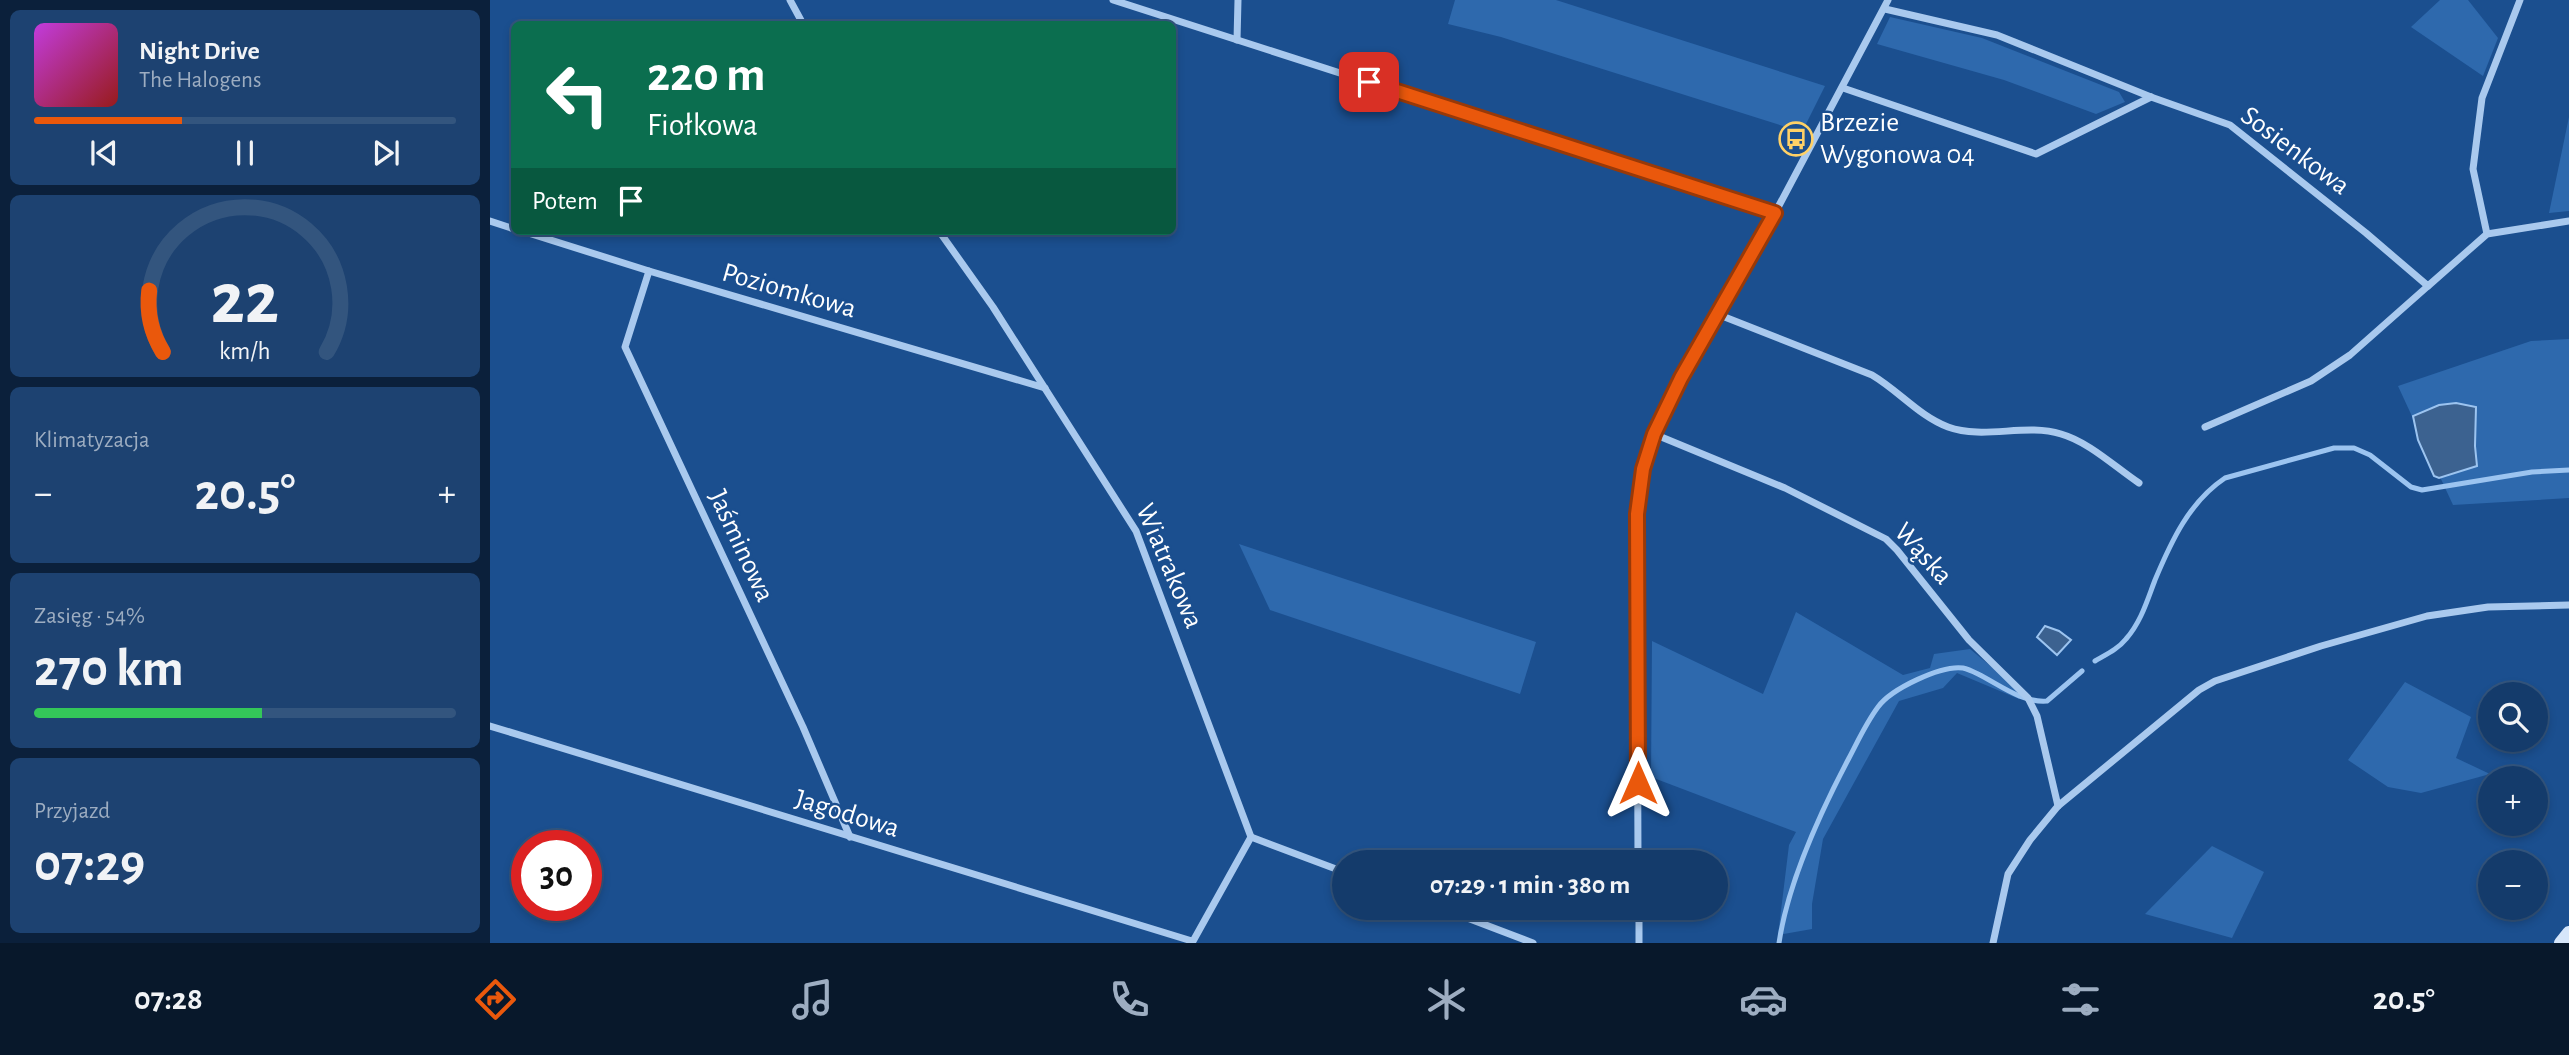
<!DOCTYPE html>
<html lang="pl">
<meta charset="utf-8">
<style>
:root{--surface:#143b6b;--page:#1d4271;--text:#f1f3f6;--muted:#9dadc1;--line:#33557e;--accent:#ea580c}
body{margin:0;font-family:"Alegreya Sans",sans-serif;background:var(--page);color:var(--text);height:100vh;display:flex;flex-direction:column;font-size:26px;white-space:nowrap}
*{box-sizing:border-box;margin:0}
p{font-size:23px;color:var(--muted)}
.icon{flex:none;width:38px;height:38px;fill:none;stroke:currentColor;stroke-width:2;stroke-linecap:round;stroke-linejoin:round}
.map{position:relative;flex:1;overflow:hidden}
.details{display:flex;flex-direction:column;gap:10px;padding:10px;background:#0b203b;width:490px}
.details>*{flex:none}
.hud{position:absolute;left:21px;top:21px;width:665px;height:214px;border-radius:10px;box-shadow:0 4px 10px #0003,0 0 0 2px var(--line);background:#0b6e4f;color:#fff;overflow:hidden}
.buttons{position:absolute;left:1988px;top:682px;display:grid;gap:14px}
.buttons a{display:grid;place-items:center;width:70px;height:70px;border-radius:50%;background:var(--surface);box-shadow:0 4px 10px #0003,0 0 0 2px var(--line);font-size:35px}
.speed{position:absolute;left:21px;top:830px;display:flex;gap:14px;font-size:35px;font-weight:700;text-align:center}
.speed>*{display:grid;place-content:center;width:91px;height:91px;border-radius:50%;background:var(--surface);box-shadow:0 4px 10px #0003,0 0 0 2px var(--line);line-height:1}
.speed .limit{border:10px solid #d22;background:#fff;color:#111}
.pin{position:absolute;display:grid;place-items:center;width:60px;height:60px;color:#fff;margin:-30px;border-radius:14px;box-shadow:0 4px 10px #0006}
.me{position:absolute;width:77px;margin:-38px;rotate:0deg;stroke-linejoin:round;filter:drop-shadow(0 0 5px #0008)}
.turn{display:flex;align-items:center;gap:24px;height:147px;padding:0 21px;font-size:32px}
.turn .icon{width:91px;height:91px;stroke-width:2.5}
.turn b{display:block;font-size:49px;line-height:60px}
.then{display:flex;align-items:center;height:66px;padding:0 21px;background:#0003;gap:14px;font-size:26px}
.big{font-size:52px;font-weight:700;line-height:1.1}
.details .widget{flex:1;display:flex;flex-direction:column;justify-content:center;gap:10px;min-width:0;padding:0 24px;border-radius:10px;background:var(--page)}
.details .dial{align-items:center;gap:0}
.dial svg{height:182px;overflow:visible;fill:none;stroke:var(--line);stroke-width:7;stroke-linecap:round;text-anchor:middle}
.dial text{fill:var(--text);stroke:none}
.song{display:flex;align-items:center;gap:21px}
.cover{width:84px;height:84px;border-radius:10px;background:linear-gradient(135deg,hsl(290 70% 55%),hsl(0 70% 35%))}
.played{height:7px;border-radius:4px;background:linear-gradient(90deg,var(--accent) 35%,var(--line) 35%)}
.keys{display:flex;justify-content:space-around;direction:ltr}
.heat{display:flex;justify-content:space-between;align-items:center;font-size:38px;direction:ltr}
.charge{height:10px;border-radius:5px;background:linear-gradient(90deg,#34c759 54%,var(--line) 0)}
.trip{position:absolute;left:842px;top:850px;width:396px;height:70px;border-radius:35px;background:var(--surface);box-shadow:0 4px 10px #0003,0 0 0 2px var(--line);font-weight:700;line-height:70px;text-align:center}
.tab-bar{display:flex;height:112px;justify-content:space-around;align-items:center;background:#08182b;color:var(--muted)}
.tab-bar .icon{width:49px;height:49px}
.tab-bar .current{color:var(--accent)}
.tab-bar b{font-size:32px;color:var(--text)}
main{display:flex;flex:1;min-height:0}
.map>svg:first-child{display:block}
</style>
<main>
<section class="details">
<div class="widget">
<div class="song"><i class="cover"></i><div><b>Night Drive</b><p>The Halogens</p></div></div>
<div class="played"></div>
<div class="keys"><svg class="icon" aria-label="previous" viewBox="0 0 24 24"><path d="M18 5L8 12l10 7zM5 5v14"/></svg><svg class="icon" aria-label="pause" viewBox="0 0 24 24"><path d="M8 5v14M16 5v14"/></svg><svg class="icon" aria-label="next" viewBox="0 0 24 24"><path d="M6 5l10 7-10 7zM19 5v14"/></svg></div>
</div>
<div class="widget dial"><svg viewBox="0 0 100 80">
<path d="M14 69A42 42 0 1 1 86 69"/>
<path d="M14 69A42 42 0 0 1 8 42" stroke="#ea580c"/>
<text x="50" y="56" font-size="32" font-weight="700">22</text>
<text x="50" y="72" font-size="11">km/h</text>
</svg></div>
<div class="widget"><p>Klimatyzacja</p>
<div class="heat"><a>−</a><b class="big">20.5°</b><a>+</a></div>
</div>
<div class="widget"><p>Zasięg · 54%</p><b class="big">270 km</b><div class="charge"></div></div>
<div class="widget"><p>Przyjazd</p><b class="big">07:29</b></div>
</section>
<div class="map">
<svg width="2079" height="943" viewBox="0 0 2079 943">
<rect width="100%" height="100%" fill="#1b4f8f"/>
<!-- green -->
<g fill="#2e69ad">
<polygon points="965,0 1066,0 1335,86 1312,132 1011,37 958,24"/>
<polygon points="1950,0 1978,0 2008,38 1993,76 1921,27"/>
<polygon points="1400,17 1492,38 1629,92 1635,102 1606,114 1514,80 1387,44"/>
<polygon points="2079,117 2079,211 2059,213"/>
<polygon points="2079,339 2079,498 1963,505 1908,386 2041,341"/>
<polygon points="749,544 1046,642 1030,694 780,610"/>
<polygon points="1306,612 1413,675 1440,668 1444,654 1480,649 1532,692 1529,699 1467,673 1453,688 1409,701 1333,839 1322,904 1322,929 1288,935 1299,845 1306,832 1161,777 1162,641 1273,694"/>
<polygon points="1915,682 1981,717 1966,758 2000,774 1931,793 1898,787 1858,760"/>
<polygon points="1722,846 1774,872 1742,938 1655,914"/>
</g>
<!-- water -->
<g fill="#3c6290" stroke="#9cc4f0" stroke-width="2">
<polygon points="1966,403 1986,407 1985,446 1987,466 1949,478 1944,476 1928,440 1923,416 1949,405"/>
<polygon points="1555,626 1569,631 1581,640 1567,655 1547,637"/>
</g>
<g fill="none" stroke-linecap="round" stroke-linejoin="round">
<!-- stream -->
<g stroke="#9cc4f0" stroke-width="5">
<path d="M 1605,661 C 1617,654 1628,649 1636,639 C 1651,622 1657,601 1665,580 C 1681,542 1699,502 1735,478 L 1844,448 L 1864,448 L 1880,455 L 1921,487 L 1932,490 L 2042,472 L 2079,470"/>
<path d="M 1289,943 C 1298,882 1330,813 1359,758 C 1368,741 1376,723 1388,707 C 1401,689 1451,665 1473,668 C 1478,669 1484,672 1488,674 C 1510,685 1532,703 1557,701 L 1592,671"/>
</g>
<!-- street -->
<g stroke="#a9c9ee" stroke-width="7">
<polyline points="300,0 313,24"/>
<polyline points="623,0 1285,213"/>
<polyline points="1395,9 1507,35 1661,97 1740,125 1876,233 1938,286 1997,234 2079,221"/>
<polyline points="747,40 748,0"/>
<polyline points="1353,88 1546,154 1661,97"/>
<polyline points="0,221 24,229"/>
<polyline points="32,231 159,271 555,388"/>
<polyline points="449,231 503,307 646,531 761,837 702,943"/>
<polyline points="1997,234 1983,169 1992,98 2030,0"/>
<polyline points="159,271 135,347 313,727 360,837"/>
<path d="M 1227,314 L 1382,375 C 1409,391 1429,416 1458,427 C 1494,440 1535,423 1571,434 C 1599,442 1625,467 1649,483"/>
<polyline points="1715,427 1821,381 1860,355 1938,286"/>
<polyline points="1164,434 1295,488 1396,539 1407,550 1479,640 1538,698 1547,716 1568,806"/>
<polyline points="0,726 702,941"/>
<polyline points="761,837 854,872"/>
<polyline points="1148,863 1147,569 1147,514 1153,469 1164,434 1191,378 1285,213 1398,0"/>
<polyline points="951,908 1043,943"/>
<polyline points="1149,908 1149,943"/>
<polyline points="1503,943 1518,874 1540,840 1568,806 1709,690 1725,681 1831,646 1937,616 1998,607 2079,605"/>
</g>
<!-- secondary -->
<polyline stroke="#d6e6fa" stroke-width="14" points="2071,943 2079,933"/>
</g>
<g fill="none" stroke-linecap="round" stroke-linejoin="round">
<defs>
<polyline id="route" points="879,82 1285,213 1191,378 1164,434 1153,469 1147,514 1148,783"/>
</defs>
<!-- route casing -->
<use href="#route" stroke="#983908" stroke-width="18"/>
<!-- route -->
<use href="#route" stroke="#ea580c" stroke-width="12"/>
</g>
<!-- icons -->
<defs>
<symbol id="bus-ring" viewBox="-11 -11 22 22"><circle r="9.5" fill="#1b4f8f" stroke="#ffd166" stroke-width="1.5"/><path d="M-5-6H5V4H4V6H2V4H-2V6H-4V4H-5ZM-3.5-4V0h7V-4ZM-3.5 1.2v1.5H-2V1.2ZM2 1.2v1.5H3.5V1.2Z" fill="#ffd166"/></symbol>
</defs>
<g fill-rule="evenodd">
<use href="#bus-ring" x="1287" y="120" width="38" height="38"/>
</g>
<g text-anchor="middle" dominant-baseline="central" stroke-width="5" stroke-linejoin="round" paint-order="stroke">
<!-- poi labels -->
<g font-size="28" fill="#fff" stroke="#1b4f8f" text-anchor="start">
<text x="1330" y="123">Brzezie<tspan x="1330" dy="32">Wygonowa 04</tspan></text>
</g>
<!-- street labels -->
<g font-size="28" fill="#fff" stroke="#1b4f8f">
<text transform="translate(1805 151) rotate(37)">Sosienkowa</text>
<text transform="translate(299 291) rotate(16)">Poziomkowa</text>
<text transform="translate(251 546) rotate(65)">Jaśminowa</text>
<text transform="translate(1433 554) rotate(48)">Wąska</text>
<text transform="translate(679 566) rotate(67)">Wiatrakowa</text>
<text transform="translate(357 814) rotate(17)">Jagodowa</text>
</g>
</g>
</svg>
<div class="buttons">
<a><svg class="icon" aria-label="search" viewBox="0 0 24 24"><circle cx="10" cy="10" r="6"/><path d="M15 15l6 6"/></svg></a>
<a>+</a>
<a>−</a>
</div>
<div class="speed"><div class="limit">30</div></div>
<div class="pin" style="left:879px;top:82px;background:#d93025"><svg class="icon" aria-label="arrive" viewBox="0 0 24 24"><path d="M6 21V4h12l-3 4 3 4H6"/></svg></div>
<svg class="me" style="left:1148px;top:783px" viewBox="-20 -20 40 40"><path d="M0-17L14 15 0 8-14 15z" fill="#ea580c" stroke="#fff" stroke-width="4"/></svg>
<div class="trip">07:29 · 1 min · 380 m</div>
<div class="hud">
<div class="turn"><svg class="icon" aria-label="left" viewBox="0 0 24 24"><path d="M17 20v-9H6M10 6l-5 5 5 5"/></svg><div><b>220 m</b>Fiołkowa</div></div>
<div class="then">Potem<svg class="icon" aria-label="arrive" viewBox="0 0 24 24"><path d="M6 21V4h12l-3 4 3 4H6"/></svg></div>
</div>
</div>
</main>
<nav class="tab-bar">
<b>07:28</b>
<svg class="icon current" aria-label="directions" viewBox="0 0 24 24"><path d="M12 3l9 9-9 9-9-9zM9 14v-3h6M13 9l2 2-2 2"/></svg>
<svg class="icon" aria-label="music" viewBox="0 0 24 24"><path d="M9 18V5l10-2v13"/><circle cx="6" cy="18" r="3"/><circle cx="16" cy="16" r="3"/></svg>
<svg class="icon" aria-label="phone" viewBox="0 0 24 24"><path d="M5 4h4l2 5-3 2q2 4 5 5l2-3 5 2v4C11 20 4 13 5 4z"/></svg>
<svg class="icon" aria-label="climate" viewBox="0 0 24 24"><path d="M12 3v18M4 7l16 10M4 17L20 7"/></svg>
<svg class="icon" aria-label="car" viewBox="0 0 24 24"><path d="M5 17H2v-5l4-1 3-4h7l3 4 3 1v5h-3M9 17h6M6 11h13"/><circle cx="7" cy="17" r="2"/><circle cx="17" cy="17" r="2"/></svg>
<svg class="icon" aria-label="filters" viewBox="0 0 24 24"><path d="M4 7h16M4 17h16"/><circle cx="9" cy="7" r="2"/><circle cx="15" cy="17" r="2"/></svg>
<b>20.5°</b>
</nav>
